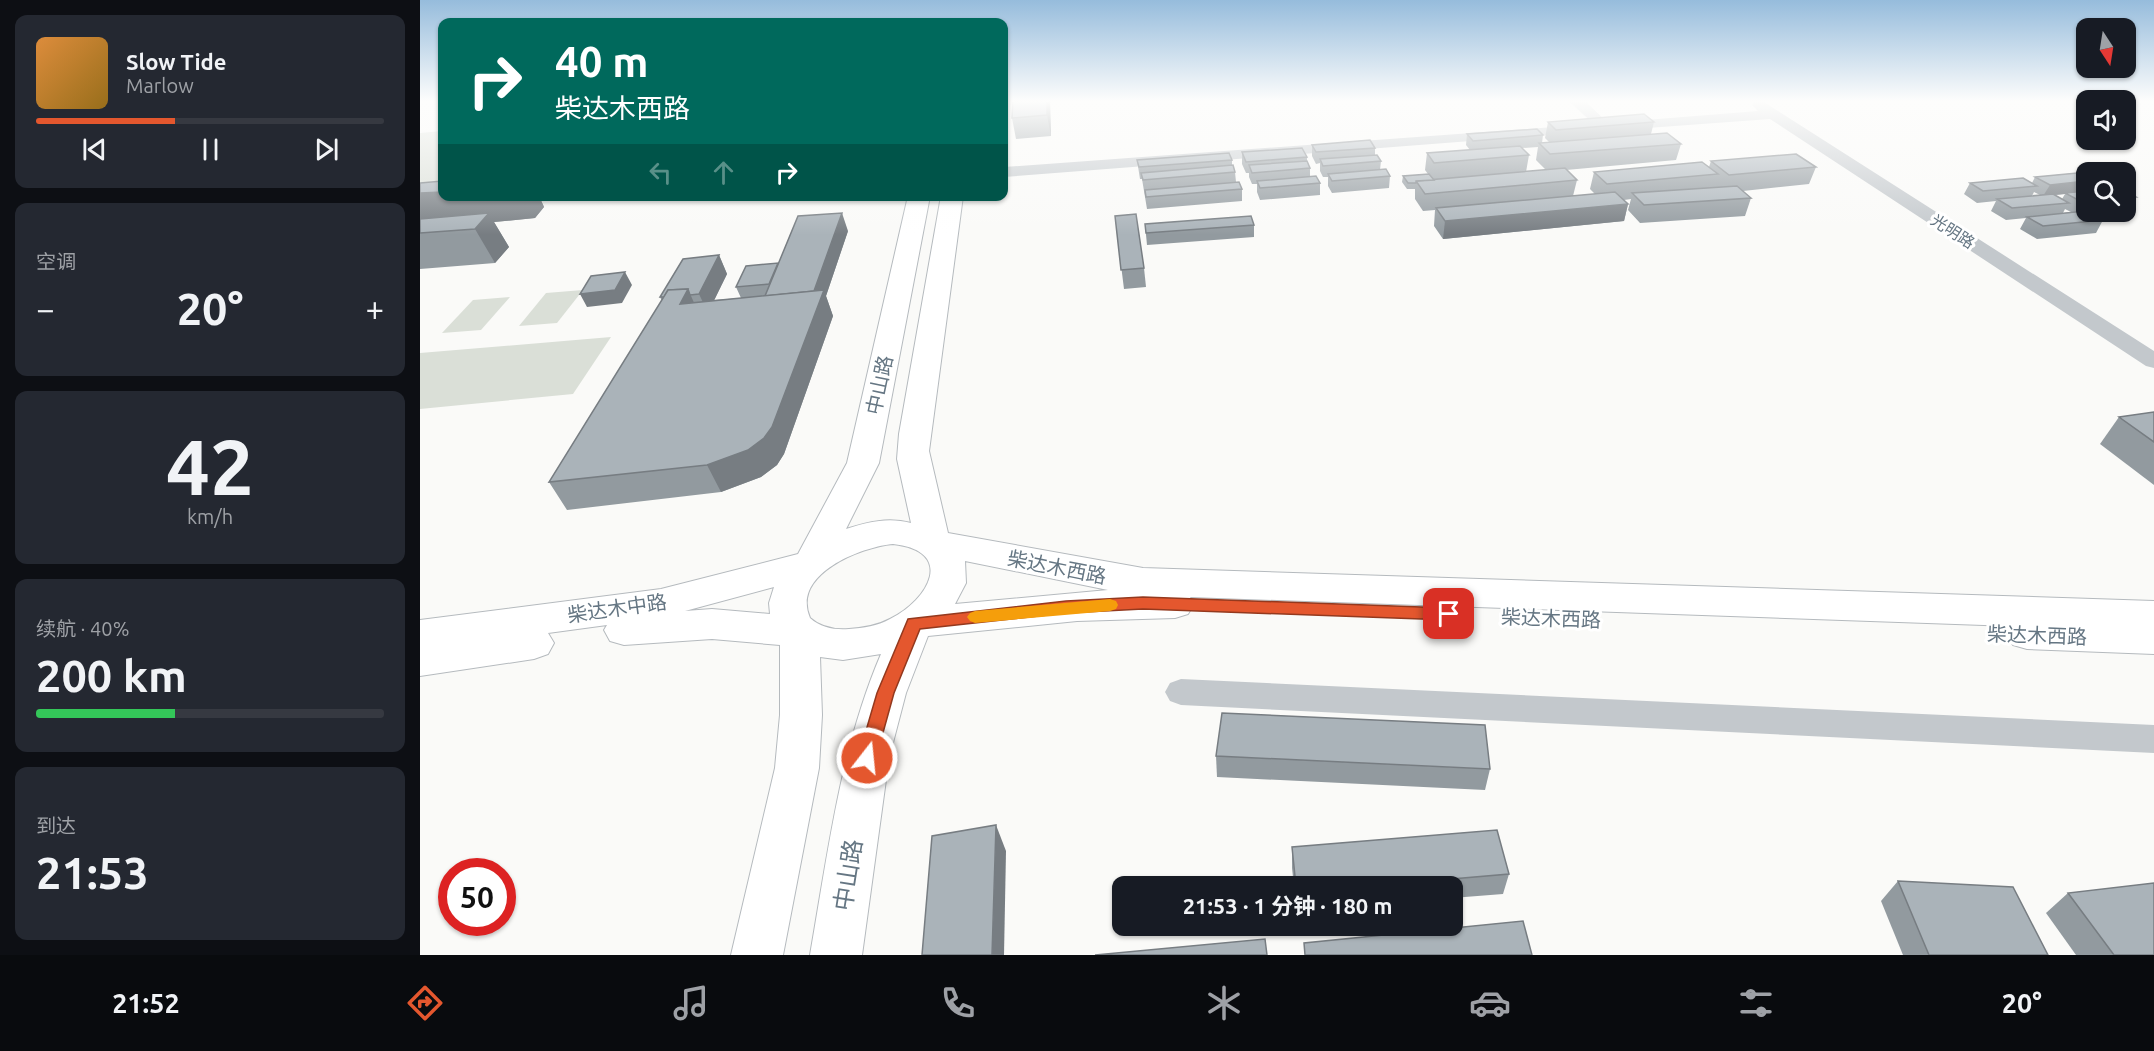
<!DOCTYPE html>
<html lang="zh">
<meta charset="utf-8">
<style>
:root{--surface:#171b24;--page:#242831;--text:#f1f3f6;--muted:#9ea1a6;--line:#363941;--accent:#e4572e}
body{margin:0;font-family:Ubuntu,"Noto Sans SC",sans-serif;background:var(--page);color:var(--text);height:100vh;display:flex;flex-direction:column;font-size:22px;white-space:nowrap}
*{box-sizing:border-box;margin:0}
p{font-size:20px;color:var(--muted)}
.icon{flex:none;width:33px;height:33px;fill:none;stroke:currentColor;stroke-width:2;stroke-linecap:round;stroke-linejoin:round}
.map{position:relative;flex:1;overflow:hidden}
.sheet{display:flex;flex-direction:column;gap:15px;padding:15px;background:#0d0f14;width:420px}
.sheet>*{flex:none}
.guide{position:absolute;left:18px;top:18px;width:570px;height:183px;border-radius:12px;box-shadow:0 2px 4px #0004;background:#00695c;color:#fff;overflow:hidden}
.needle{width:39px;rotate:168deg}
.buttons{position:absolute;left:1656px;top:18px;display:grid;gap:12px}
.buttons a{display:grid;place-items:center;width:60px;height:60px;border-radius:12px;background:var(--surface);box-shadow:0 2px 4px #0004;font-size:30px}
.speed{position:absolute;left:18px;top:858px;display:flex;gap:12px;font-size:30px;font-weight:700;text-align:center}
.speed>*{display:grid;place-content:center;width:78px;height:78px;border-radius:50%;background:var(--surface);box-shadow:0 2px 4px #0004;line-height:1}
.speed .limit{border:9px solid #d22;background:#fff;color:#111}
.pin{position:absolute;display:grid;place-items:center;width:51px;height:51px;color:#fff;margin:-26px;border-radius:12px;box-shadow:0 3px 9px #0006}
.me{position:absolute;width:66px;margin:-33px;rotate:16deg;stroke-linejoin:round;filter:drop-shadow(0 0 4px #0008)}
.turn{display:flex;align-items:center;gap:21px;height:126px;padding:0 18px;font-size:27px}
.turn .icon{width:78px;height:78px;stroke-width:2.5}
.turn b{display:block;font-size:42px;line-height:51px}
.lanes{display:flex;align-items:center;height:57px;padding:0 18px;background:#0003;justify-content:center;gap:30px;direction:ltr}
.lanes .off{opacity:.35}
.big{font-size:45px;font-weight:700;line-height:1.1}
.sheet .tile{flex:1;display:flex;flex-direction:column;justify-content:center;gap:9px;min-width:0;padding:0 21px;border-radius:12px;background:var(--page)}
.sheet .dial{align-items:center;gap:0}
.dial b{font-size:78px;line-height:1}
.song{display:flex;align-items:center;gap:18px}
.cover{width:72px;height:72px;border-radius:9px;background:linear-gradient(135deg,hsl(30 70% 55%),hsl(40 70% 35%))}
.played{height:6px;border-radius:3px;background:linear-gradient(90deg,var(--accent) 40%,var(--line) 40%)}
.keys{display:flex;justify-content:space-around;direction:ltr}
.heat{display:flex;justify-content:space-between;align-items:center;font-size:33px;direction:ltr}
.charge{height:9px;border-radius:4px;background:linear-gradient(90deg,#34c759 40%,var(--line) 0)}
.trip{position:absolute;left:692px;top:876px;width:351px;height:60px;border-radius:12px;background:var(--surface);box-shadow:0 2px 4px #0004;font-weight:700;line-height:60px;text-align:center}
.tab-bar{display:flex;height:96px;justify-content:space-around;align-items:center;background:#090b0e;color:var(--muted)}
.tab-bar .icon{width:42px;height:42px}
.tab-bar .selected{color:var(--accent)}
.tab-bar b{font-size:27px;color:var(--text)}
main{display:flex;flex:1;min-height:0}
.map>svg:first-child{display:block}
</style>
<main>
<section class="sheet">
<div class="tile">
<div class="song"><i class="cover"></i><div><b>Slow Tide</b><p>Marlow</p></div></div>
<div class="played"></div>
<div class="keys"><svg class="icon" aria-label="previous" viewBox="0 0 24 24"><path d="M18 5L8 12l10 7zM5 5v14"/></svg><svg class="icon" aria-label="pause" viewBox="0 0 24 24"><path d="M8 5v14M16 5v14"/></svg><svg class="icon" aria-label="next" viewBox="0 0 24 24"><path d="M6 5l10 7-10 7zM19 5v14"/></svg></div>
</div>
<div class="tile"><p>空调</p>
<div class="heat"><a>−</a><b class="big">20°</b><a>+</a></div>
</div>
<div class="tile dial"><b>42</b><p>km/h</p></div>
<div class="tile"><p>续航 · 40%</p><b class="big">200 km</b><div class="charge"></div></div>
<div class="tile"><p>到达</p><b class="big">21:53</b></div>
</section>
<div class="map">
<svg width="1734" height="955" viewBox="0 0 1734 955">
<rect width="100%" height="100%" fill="#fafaf8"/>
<!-- green -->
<g fill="#dadfd7">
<polygon points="22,131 22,196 0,205 0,133"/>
<polygon points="163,290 137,323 99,326 126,293"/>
<polygon points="90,297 61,330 22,333 53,300"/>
<polygon points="191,337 153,394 0,409 0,353"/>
</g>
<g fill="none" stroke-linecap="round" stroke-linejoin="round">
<defs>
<path id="major" d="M 488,196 L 510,196 L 459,463 L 426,529 C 448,522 468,517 491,523 L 477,459 L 479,434 L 521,196 L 543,196 L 509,451 L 528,533 L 723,568 L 1734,601 L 1734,654 L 1607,649 L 1593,645 L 1587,634 L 1592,626 L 770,597 L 774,604 L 768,614 L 755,618 L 657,621 L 508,636 L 486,693 L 469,758 L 442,955 L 390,955 C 408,853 420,750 461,654 L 423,660 L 400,657 L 402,715 L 399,768 L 363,955 L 311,955 L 355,768 L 360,715 L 360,645 L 292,639 L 204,645 L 190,641 L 184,630 L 187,625 L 128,633 L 134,643 L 128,654 L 114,659 L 0,676 L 0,620 L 241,589 L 378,554 L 427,463 ZM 473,544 C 536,551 509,600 470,619 C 457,626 444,628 429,629 C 415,630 401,628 390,618 C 371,574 441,547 473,544 ZM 545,561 L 688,590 L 535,604 L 546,583 ZM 354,587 L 349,603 L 350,614 L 292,609 L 265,611 Z"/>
</defs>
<!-- major casing -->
<use href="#major" stroke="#b5babe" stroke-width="2"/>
<!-- minor -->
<g fill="#c3c8cc" fill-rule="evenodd">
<polygon points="1149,101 1165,101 1192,127 1190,130 1180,130"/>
<polygon points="1334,102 1344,102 1734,351 1734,368 1726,366 1350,119 1200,130 1193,126 1200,122 1338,111 1332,105"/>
<polygon points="1161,125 1166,126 1168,129 1166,132 584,177 584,167"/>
<polygon points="761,679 1734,725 1734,753 761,705 750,701 745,692 750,683"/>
</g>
<!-- major -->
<use href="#major" fill="#fff" fill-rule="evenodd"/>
</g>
<!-- wall -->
<g fill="#929a9f" fill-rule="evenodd">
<polygon points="593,101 630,101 631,136 596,139 592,118"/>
<path d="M 1128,122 L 1234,122 L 1231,134 L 1261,144 L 1256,160 L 1146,170 L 1157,180 L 1153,196 L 1175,194 L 1170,189 L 1174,172 L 1289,167 L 1291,161 L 1396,167 L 1389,184 L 1323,191 L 1331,198 L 1325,216 L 1220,223 L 1208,210 L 1211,199 L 1204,200 L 1208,204 L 1204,221 L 1023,239 L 1014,226 L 1015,210 L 1003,211 L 995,199 L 995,189 L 987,189 L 982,182 L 983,176 L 1008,174 L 1005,170 L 1007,153 L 1050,150 L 1046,145 L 1047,134 L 1123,135 L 1122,143 L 1129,142 L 1125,138 ZM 1118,147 L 1116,160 L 1126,170 L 1106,172 L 1109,155 L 1102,148 Z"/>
<polygon points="892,145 955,148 955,155 961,161 960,170 970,176 969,188 912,193 908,186 908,177 903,177 900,171 900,163 896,164 892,156"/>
<polygon points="822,152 887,157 887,161 890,168 890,176 900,183 900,195 840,200 837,192 837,184 832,184 829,177 829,173 826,173 822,164"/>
<polygon points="717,160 812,160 812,165 815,172 816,182 822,189 822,201 727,209 722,179 720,179"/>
<path d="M 1666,172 L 1666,212 L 1686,212 L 1670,213 L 1683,220 L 1676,233 L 1617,239 L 1600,229 L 1606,218 L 1586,220 L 1571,211 L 1576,201 L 1557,203 L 1544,194 L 1550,183 L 1612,183 L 1615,177 ZM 1614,192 L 1620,195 L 1612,196 ZM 1645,194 L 1642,199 L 1635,195 ZM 1645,209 L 1651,212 L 1643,213 Z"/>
<polygon points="0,183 22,196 119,196 124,207 115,218 74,222 89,247 75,263 0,269"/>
<polygon points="1706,192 1716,197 1709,209 1706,210"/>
<polygon points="695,216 724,268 726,287 704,289"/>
<polygon points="725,224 834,225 834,237 727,245"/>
<polygon points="428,231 406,296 413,316 364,454 357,465 341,477 301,492 147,510 129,482 242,301 240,297 299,255 307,274 294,300 321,298 316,287 358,263"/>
<polygon points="1734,412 1734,485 1680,444 1699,417"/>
<polygon points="796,756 1070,769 1065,790 797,777"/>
<polygon points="872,847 1089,874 1083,894 1032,898 1032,886 874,886 872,868"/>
<polygon points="1478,881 1628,955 1483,955 1461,901"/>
<polygon points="1648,893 1734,955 1656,955 1626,913"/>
</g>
<!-- shaded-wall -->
<g fill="#777d82">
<polygon points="627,101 630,101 631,136 627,115"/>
<polygon points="1666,181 1666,192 1623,196 1630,185"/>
<polygon points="22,192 22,196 119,196 124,207 115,218 74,222 89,247 75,263 55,229 0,228 0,193"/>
<polygon points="1208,204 1204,221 1023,239 1025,221"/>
<polygon points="422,213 428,231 406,296 413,316 364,454 357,465 341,477 301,492 287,465 394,292"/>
<polygon points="299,255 307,274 288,313 279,294"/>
<polygon points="205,272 212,285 202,303 167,307 160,294"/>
<polygon points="268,289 279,314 260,304"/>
<polygon points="576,825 586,851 584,955 572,955"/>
</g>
<!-- building -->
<g fill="#aab3b9" stroke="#777d82" stroke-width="1.5">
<polygon points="593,101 627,101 627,115 592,118"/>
<polygon points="1224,114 1234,122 1136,130 1128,122"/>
<polygon points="1117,129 1123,135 1053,141 1047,134"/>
<polygon points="1247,133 1261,144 1130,154 1119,143"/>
<polygon points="950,140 955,148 896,152 892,145"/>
<polygon points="1100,146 1109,155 1014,163 1007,153"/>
<polygon points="882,148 887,157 826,162 822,152"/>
<polygon points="809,153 812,160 719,167 717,160"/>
<polygon points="1376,154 1396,167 1309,175 1291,161"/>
<polygon points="957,155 961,161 903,166 900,159"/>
<polygon points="887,161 890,168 832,173 829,165"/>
<polygon points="1282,162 1298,174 1187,184 1174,172"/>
<polygon points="813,165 815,172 723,180 721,173"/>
<polygon points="1145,168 1157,180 1005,194 996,181"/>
<polygon points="966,169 970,176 912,181 908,174"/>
<polygon points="1666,172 1666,181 1630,185 1615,177 1668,172 1669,172"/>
<polygon points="1009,174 1014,180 996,181 996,183 988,183 983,176"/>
<polygon points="896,176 900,183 840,188 837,181"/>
<polygon points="1603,178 1617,186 1563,191 1550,183"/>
<polygon points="22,181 22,192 0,193 0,183"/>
<polygon points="819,182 822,189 726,197 725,190"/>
<polygon points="1317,186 1331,198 1224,205 1212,193"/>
<polygon points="1666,191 1666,202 1662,202 1645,193"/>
<polygon points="1195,192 1208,204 1025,221 1016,208"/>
<polygon points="1706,192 1716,197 1706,198"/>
<polygon points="1633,194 1649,203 1592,208 1577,199"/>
<polygon points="1665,211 1683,220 1623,226 1607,217"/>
<polygon points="69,213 55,229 0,233 0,219"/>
<polygon points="422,213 394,291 345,296 378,216"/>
<polygon points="716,214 724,268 701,270 695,216"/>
<polygon points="831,216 834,225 726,233 725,224"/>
<polygon points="299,255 279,294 270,295 268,289 248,290 244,297 240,297 263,259"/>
<polygon points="358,263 349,284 316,287 326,266"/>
<polygon points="205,272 195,290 160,294 171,276"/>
<polygon points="268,289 260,304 404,290 352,427 344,438 328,450 287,465 129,482 248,290"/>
<polygon points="1734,412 1734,442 1699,417"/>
<polygon points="802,713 1065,725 1070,769 796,756"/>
<polygon points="576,825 572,955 502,955 512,836"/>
<polygon points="1077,830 1089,874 950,886 876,886 872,847"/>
<polygon points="1478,881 1593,887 1628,955 1509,955"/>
<polygon points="1734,883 1734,955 1694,955 1648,893"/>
<polygon points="1103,921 1112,955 885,955 884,943"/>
<polygon points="845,939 847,955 675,955"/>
</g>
<!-- sky -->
<linearGradient id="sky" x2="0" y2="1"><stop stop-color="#96bcdc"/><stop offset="0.43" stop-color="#fdfdfc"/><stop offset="1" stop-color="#fdfdfc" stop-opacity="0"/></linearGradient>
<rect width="1734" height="235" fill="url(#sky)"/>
<!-- route -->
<polygon fill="#e4572e" stroke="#94391e" stroke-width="1.5" points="723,597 1029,608 1034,610 1037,614 1034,618 1029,620 723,609 646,613 500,629 474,693 456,758 454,763 447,766 441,763 438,758 457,693 488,619 646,601"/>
<!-- slow -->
<polygon fill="#f59e0b" points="690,599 696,601 698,605 696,609 690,611 555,623 550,621 547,617 550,613 555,611"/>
<g text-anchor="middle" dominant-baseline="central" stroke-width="6" stroke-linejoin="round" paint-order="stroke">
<!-- far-street labels -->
<g font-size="16" fill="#657683" stroke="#fff">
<text transform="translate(1533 231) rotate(33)">光明路</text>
</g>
<!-- street labels -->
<g font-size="20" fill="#657683" stroke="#fff">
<text transform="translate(459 385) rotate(-78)">中山路</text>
<text transform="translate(637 567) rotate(11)">柴达木西路</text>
<text transform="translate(197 608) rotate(-8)">柴达木中路</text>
<text transform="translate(1131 618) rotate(2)">柴达木西路</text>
<text transform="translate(1617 635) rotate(2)">柴达木西路</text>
</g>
<!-- near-street labels -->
<g font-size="24" fill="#657683" stroke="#fff">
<text transform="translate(428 875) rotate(-81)">中山路</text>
</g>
</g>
</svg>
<div class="buttons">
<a><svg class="needle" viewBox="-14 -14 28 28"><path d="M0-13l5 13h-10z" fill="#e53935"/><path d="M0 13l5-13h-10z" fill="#9ea1a6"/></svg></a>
<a><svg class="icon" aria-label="sound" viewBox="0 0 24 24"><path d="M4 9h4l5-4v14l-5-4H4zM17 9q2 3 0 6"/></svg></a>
<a><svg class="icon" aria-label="search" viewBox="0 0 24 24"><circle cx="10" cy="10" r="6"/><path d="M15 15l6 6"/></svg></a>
</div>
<div class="speed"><div class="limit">50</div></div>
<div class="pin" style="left:1029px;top:614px;background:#d93025"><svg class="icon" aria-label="arrive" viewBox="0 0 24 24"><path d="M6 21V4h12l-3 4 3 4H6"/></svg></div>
<svg class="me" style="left:447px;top:758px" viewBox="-20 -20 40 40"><circle r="17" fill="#e4572e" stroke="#fff" stroke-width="3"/><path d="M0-11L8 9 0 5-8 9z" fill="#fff"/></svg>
<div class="trip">21:53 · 1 分钟 · 180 m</div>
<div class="guide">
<div class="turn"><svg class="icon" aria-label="right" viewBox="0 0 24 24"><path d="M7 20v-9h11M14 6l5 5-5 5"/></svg><div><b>40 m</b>柴达木西路</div></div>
<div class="lanes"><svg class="icon off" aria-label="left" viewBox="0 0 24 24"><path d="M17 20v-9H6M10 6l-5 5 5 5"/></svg><svg class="icon off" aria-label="ahead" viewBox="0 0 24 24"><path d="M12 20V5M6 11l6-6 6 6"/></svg><svg class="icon" aria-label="right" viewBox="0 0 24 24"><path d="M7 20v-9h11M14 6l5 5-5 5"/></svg></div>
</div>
</div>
</main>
<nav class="tab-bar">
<b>21:52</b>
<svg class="icon selected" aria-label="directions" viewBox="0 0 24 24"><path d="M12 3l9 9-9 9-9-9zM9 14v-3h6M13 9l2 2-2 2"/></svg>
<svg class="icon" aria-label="music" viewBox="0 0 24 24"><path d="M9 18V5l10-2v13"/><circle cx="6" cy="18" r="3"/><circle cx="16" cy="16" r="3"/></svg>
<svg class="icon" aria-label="phone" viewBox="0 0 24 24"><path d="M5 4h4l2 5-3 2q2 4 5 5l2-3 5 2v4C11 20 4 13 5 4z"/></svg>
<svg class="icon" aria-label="climate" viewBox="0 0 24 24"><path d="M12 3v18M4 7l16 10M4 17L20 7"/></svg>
<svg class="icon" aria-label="car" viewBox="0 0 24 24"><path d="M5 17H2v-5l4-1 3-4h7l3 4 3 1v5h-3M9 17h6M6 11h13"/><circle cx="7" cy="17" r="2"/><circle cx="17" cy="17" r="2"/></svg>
<svg class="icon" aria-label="filters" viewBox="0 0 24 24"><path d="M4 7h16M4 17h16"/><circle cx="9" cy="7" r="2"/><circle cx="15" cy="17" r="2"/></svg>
<b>20°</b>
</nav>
